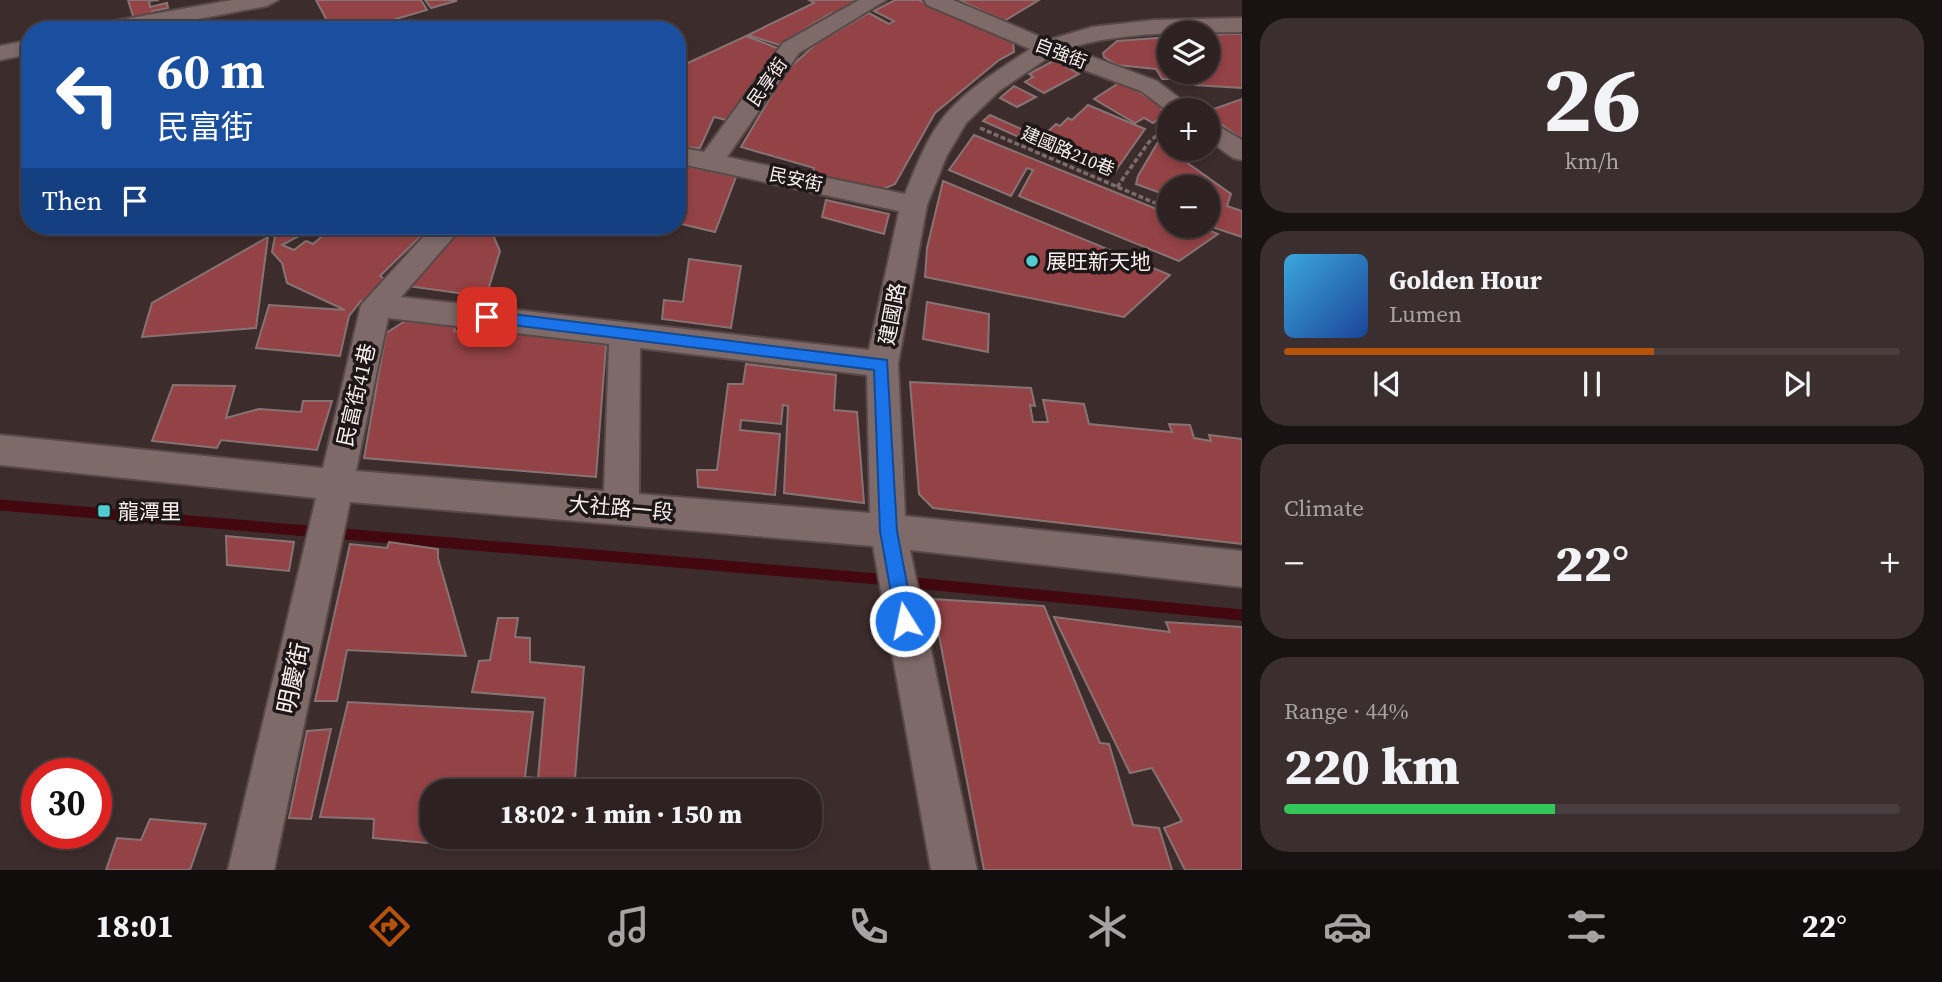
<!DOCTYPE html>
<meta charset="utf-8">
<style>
:root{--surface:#2e2121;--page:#3a2e2e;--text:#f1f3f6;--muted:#a7a3a5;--line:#493e3f;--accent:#b45309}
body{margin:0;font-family:"Source Serif 4","Noto Sans TC",serif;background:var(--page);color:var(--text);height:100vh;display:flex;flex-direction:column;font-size:26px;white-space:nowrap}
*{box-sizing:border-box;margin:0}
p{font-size:23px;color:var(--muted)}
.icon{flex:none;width:38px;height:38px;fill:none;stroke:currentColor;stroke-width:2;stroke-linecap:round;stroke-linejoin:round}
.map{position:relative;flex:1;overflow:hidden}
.side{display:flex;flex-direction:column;gap:18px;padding:18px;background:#191212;width:700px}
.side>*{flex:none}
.banner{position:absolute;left:21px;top:21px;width:665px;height:214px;border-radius:28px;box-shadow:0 4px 10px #0003,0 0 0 2px var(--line);background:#1a4fa0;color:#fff;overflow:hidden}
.controls{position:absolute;left:1157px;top:21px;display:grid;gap:14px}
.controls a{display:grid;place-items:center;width:63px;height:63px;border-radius:50%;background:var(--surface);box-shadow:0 4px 10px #0003,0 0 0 2px var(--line);font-size:35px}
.speed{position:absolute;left:21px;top:758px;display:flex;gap:14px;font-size:35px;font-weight:700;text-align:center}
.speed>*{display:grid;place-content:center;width:91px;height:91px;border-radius:50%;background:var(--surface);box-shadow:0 4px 10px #0003,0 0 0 2px var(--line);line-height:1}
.speed .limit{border:10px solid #d22;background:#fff;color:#111}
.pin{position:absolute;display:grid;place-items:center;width:60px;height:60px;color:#fff;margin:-30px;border-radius:14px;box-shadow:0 4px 10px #0006}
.me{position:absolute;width:77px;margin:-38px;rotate:350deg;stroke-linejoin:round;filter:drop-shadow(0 0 5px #0008)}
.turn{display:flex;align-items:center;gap:24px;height:147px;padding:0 21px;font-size:32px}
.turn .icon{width:91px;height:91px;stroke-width:2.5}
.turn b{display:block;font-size:49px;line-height:60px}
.then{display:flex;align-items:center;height:66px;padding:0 21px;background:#0003;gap:14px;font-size:26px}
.big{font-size:52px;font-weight:800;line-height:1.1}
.side .tile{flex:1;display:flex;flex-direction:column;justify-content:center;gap:10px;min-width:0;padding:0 24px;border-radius:28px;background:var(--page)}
.side .dial{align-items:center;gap:0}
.dial b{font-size:91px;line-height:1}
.song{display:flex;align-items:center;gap:21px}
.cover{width:84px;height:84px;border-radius:10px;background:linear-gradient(135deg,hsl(200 70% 55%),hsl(220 70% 35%))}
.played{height:7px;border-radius:4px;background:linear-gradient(90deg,var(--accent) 60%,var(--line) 60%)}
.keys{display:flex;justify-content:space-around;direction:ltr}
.heat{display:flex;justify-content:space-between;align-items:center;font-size:38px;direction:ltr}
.charge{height:10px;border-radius:5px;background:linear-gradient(90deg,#34c759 44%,var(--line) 0)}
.trip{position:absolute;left:420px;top:779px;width:402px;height:70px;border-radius:28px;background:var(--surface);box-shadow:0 4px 10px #0003,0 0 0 2px var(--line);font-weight:800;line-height:70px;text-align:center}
.dock{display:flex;height:112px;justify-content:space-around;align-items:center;background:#120d0d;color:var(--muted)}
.dock .icon{width:49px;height:49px}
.dock .on{color:var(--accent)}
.dock b{font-size:32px;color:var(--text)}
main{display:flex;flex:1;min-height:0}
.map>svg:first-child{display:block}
</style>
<main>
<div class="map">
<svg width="1242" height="870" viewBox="0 0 1242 870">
<rect width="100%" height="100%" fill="#3d2c2c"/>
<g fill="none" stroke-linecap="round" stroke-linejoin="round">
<!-- stream-far1 -->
<polyline stroke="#42070f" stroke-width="9" points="0,505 11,506"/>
<!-- stream -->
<g stroke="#42070f" stroke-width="11">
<polyline points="0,505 890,580"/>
<polyline points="905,582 1242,615"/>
</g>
</g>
<!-- building -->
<g fill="#934245" stroke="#877373" stroke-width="2" fill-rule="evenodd">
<polygon points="128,0 159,0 149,1 150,7 167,3 168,8 152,11 152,16 134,19"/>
<polygon points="316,0 421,0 427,10 358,30 332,30"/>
<polygon points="425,0 455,0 456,1 431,8"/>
<polygon points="809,0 862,0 834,15 831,13 779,45 748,35 814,3"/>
<polygon points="895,0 919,0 1013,41 1014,52 999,60 935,113 895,184 879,191 813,175 814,168 741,147 786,71 817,43 869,13 889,24 894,21 874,11"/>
<polygon points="959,0 1039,0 1004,21"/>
<polygon points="250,20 255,30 226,30 225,26"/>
<polygon points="176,21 181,30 146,30 145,27"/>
<polygon points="1226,34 1242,34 1242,88 1194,85 1189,74 1177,75 1178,79 1162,79 1156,69 1117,65 1104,57 1103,53 1117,41 1169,37 1169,72 1208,72 1208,35"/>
<polygon points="746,36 780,49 726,120 714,117 700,148 677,147 677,68"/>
<polygon points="1055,60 1079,74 1044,93 1025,82 1033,77 1029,74"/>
<polygon points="1122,81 1161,106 1163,116 1153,123 1144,118 1135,123 1094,99"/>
<polygon points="1014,86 1036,97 1017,107 1000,98"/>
<polygon points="1242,99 1242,139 1208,115 1208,111"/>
<polygon points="1088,105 1145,129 1114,173 1040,139 1056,124 1060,126 1068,118 1072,120"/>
<polygon points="990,115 1037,136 1032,143 983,121"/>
<polygon points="974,135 1169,214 1169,226 1198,226 1218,234 1179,261 1019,196 1033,170 1027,168 1011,196 949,170"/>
<polygon points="1158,142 1231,194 1227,206 1242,211 1242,237 1215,228 1219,214 1208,209 1208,187 1169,187 1169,196 1136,184 1138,176"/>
<polygon points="677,164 736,177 715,232 677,223"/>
<polygon points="943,181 1170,275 1124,317 925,277 927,248"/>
<polygon points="826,200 889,214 884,234 822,217"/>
<path d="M 303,226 L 431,226 L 380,276 L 388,281 L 366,303 L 361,301 L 349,316 L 340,356 L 256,348 L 269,305 L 345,310 L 287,283 L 282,263 L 272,252 L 275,236 ZM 314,228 L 325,234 L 313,244 L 306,241 L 294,250 L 282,245 Z"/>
<polygon points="458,226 508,226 510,232 493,235 500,251 486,297 401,285"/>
<polygon points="268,237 256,328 142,337 152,303"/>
<polygon points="689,259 741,266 731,328 662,319 664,300 683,302"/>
<polygon points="927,302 989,314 988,352 923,339"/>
<polygon points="405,321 456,326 454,331 477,333 477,329 606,345 596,477 364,458 386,333"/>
<polygon points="746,364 836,375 834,410 857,412 864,503 784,493 788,406 783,405 781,424 741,420 740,430 780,434 775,495 698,487 697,470 717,470 728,384 743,384"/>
<polygon points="910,382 1031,388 1035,406 1030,405 1033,422 1048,422 1043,400 1084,404 1089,424 1172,432 1169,424 1190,425 1194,438 1211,441 1209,435 1242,439 1242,544 933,508 919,494"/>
<polygon points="173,385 235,386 226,418 259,409 301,412 303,401 332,401 317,450 221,440 217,448 152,441"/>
<polygon points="226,536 294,542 289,571 227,565"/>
<polygon points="389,542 438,549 438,558 466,656 347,650 337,701 315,701 350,544 387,548"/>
<polygon points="932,599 1044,606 1100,743 1109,744 1133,825 1159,828 1172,870 984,870"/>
<polygon points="1054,617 1170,632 1166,622 1242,627 1242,870 1185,870 1164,828 1182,821 1152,768 1130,773"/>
<polygon points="498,618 518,618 515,637 530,638 530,662 584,667 574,791 432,791 432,827 429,827 427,843 373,838 374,819 320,817 348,702 533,712 525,777 538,778 545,698 472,692 479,661 490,660"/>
<polygon points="331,729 311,819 289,818 307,731"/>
<polygon points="150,819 206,824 190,870 106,870 117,838 141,840"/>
<polygon points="516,836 570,836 569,846 515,842"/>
</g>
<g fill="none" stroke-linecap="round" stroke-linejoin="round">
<defs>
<g id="minor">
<polygon points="232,0 278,0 267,6 140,30 92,30 103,23"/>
<path d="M 859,0 L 886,0 L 799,53 L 727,157 L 905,194 C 916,167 928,134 948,112 C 971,86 1002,68 1030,49 L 927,5 L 924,0 L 953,0 L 1048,40 L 1092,27 L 1154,20 L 1242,18 L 1242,32 C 1184,33 1125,31 1069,48 L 1157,81 L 1195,110 L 1169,112 L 1141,91 L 1049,57 L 999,91 L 966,123 L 946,157 L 927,205 L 898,364 L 905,516 L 1242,551 L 1242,587 L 910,550 L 977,870 L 931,870 L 873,546 L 350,502 L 274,870 L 228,870 L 316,498 L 0,465 L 0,435 L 323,468 L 361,305 L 433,226 L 463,226 L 401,297 L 869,350 L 899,211 L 677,163 L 677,147 L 704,152 L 783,43 ZM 388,318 L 609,344 L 604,491 L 356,471 ZM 640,348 L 867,375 L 870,513 L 639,494 Z"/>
<polygon points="30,40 30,54 0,60 0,46"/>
<polygon points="1208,120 1242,140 1242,160 1233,158 1208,140"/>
</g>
</defs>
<!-- minor casing -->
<use href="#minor" stroke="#564948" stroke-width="4"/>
<!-- path -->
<g stroke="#7b6c6c" stroke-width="3.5" stroke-dasharray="5 2.5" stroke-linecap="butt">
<polyline points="980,128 1169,209"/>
<polyline points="1117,187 1149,142 1168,126"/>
</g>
<!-- minor -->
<use href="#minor" fill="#7d6a69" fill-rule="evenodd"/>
</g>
<!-- route -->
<polygon fill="#1a73e8" stroke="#114b97" stroke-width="2" points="487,311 887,360 897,531 914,621 911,627 905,630 898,627 896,621 880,531 874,370 487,322 480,317"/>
<!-- markers -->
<g fill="#51ccd2" stroke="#1e1717" stroke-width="2.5">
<circle cx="1032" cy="261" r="7"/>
<rect x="97" y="504" width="14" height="14" rx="3.5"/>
</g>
<g text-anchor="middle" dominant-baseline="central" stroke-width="7" stroke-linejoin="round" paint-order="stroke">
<!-- far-street labels -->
<g font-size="18" fill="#f9eded" stroke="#1e1717">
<text transform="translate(1061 53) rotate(21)">自強街</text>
<text transform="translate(767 82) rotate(-55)">民享街</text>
<text transform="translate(1068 151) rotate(23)">建國路210巷</text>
<text transform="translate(796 179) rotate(12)">民安街</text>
</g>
<!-- poi labels -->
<g font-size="21" fill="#f9eded" stroke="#1e1717" text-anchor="start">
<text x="1046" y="261">展旺新天地</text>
<text x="118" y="511">龍潭里</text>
</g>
<!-- street labels -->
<g font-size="21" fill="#f9eded" stroke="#1e1717">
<text transform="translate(892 314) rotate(-79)">建國路</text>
<text transform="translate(356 395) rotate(-77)">民富街41巷</text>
<text transform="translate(621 508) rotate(5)">大社路一段</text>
</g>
<!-- near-street labels -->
<g font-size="24" fill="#f9eded" stroke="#1e1717">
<text transform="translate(293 678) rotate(-78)">明慶街</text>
</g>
</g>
</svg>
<div class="controls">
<a><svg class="icon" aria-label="layers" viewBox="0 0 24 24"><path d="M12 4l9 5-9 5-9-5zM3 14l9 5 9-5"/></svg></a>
<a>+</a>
<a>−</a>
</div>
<div class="speed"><div class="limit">30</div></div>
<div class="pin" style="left:487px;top:317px;background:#d93025"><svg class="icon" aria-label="arrive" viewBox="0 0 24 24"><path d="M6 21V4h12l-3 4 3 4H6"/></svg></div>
<svg class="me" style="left:905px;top:621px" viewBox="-20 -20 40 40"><circle r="17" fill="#1a73e8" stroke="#fff" stroke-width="3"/><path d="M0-11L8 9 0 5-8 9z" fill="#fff"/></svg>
<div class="trip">18:02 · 1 min · 150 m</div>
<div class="banner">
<div class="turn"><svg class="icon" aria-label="left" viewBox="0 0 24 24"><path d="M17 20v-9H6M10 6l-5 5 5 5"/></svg><div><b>60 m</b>民富街</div></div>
<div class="then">Then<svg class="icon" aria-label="arrive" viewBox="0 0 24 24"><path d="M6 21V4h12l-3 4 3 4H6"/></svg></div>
</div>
</div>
<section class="side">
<div class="tile dial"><b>26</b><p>km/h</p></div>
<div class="tile">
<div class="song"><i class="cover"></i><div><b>Golden Hour</b><p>Lumen</p></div></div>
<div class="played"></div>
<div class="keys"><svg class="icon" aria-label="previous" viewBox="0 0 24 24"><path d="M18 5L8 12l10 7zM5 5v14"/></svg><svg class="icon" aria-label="pause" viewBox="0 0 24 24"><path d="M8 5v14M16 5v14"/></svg><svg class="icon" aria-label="next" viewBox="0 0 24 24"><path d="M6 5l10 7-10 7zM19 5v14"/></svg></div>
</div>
<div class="tile"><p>Climate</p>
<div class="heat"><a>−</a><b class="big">22°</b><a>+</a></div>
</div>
<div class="tile"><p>Range · 44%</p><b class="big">220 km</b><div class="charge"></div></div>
</section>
</main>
<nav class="dock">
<b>18:01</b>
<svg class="icon on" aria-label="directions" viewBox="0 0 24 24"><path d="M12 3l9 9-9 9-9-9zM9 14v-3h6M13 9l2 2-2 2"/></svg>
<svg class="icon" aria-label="music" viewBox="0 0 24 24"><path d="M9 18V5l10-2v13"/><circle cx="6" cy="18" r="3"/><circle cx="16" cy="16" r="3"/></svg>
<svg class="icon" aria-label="phone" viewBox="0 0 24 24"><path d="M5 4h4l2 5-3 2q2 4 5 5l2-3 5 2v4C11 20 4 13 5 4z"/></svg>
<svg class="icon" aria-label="climate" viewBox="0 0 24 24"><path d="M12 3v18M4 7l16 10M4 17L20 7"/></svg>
<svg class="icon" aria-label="car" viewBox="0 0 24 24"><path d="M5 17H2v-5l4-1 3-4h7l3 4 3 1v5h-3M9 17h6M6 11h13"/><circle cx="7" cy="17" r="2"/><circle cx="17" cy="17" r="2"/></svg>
<svg class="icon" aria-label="filters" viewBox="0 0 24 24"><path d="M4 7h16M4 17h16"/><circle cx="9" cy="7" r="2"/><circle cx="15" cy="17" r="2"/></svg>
<b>22°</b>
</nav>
